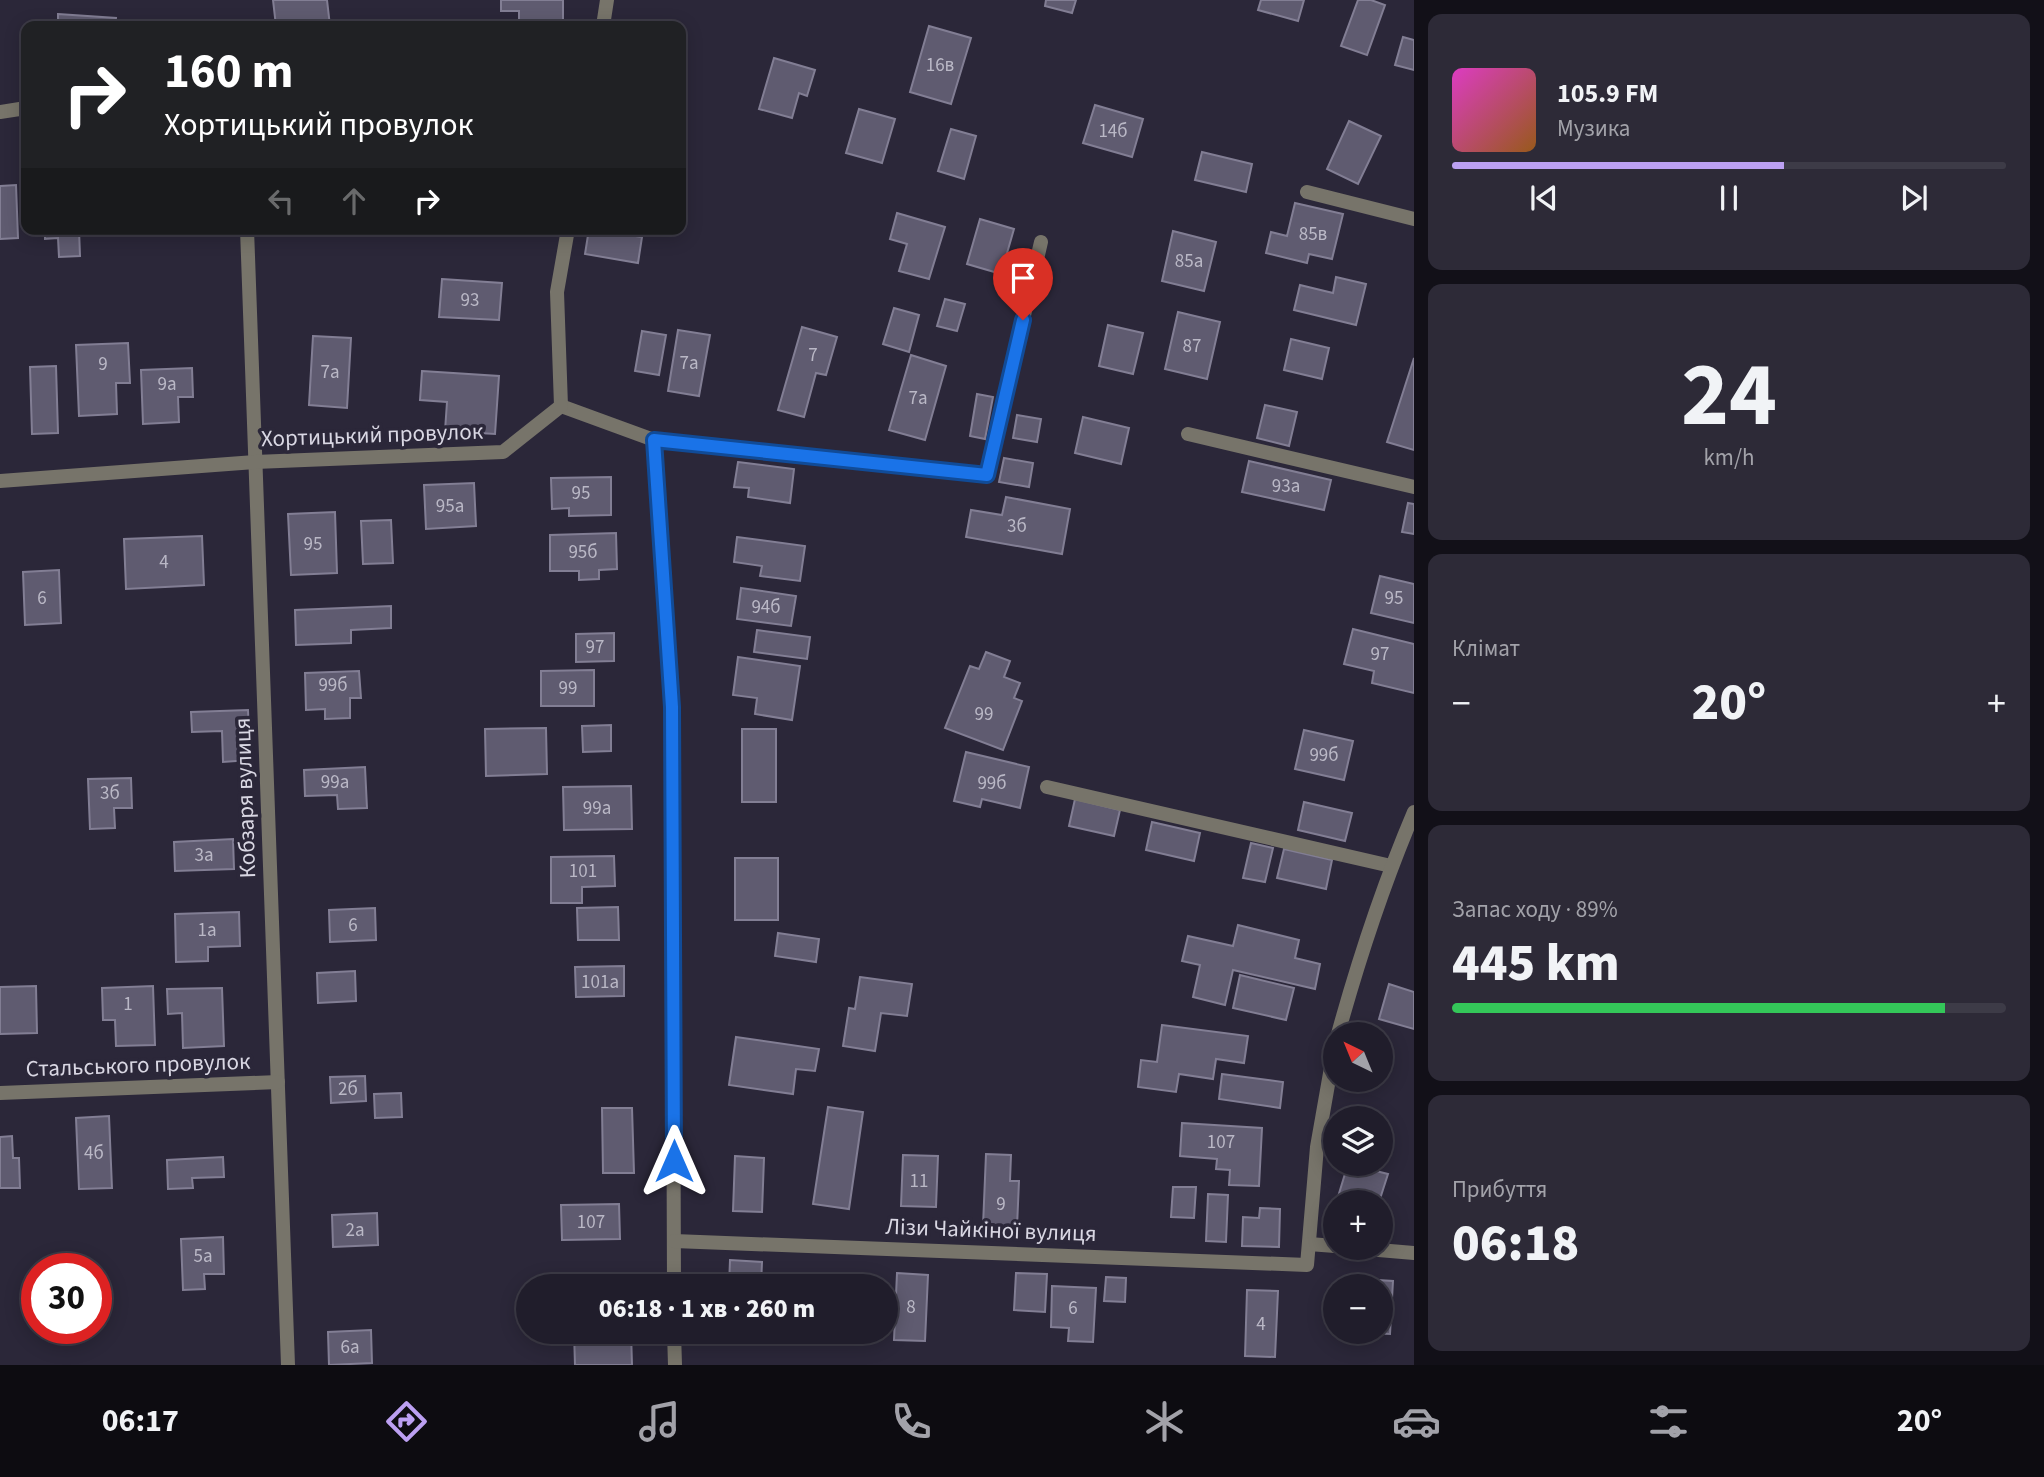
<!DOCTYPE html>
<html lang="uk">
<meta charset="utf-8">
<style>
:root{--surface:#201d2b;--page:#2d2a37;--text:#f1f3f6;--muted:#a2a2a9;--line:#3d3b47;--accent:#bca0f2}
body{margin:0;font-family:"Source Sans 3",sans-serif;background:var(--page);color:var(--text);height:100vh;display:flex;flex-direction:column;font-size:26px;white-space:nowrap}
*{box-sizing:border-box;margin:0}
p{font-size:23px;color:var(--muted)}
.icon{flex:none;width:38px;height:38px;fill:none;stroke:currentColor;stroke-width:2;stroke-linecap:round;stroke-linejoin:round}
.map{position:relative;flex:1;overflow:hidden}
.panel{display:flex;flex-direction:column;gap:14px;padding:14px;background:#121018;width:630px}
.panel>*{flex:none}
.top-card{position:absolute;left:21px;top:21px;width:665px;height:214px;border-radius:14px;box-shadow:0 4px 18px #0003,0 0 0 2px var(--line);background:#202124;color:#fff;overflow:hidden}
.needle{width:46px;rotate:317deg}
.tools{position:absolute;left:1323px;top:1022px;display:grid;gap:14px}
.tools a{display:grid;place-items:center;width:70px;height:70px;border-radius:50%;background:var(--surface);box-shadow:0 4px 18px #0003,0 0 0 2px var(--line);font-size:35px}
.speed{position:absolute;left:21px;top:1253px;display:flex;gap:14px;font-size:35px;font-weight:700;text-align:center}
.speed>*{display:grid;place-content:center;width:91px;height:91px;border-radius:50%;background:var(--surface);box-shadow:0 4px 18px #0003,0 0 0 2px var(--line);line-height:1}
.speed .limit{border:10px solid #d22;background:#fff;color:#111}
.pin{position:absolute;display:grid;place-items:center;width:60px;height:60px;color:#fff;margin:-72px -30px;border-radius:50% 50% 50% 0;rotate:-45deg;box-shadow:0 0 7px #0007}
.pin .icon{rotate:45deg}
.me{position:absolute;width:77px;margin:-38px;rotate:0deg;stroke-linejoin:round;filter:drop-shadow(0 0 5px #0008)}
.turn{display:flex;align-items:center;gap:24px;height:147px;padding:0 28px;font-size:32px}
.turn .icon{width:91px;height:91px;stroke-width:2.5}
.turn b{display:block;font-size:49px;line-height:60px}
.lanes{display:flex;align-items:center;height:66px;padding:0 28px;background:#0003;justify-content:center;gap:35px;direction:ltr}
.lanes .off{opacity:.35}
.big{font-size:52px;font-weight:800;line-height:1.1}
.panel .widget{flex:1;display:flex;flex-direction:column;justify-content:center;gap:10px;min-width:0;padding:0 24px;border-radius:14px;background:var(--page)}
.panel .dial{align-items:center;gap:0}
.dial b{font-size:91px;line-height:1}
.song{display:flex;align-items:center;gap:21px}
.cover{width:84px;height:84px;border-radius:10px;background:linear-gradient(135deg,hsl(310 70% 55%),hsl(30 70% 35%))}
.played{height:7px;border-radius:4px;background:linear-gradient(90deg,var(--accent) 60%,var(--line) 60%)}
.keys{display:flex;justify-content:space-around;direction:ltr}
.heat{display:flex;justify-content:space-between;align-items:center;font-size:38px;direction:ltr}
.charge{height:10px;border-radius:5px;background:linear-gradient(90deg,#34c759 89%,var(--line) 0)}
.trip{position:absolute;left:516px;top:1274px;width:382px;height:70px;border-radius:35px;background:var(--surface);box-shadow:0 4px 18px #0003,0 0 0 2px var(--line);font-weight:800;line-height:70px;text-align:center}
.menu{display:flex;height:112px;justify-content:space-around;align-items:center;background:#0d0c11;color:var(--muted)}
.menu .icon{width:49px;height:49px}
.menu .selected{color:var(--accent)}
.menu b{font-size:32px;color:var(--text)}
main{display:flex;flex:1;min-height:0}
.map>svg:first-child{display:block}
</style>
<main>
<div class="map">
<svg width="1414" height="1365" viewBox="0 0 1414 1365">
<rect width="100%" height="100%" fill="#2b2739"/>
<!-- building -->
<g fill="#5f5b70" stroke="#827e94" stroke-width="2">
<polygon points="273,0 327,0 330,26 276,26"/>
<polygon points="501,0 563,0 563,26 519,26 519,11 501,11"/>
<polygon points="1046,0 1076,0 1072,13 1045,6"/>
<polygon points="1261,0 1304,0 1298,21 1258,10"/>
<polygon points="1358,0 1371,0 1385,5 1367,55 1341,46"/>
<polygon points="58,14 116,18 115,26 58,26"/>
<polygon points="929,26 971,38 951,104 910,92"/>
<polygon points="1403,37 1414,40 1414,70 1395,65"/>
<polygon points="774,58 815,70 807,96 799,93 792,118 759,109"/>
<polygon points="1095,105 1143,119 1132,157 1083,143"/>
<polygon points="859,109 895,119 882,163 846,153"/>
<polygon points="1349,121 1381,136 1358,184 1327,169"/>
<polygon points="951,129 976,136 964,179 938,171"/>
<polygon points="1202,152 1252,164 1246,192 1195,180"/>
<polygon points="16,185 18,238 0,239 0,186"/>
<polygon points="1295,203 1343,214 1332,259 1309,254 1307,263 1266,253 1271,232 1287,236"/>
<polygon points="897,213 945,227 929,279 899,271 907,244 890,239"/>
<polygon points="980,219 1014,229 1001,274 967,264"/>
<polygon points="45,229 79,229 80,256 59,257 58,238 45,239"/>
<polygon points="170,229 210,229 210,230 170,232"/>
<polygon points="589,229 642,237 638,263 585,254"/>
<polygon points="1173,231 1216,242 1204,291 1162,281"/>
<polygon points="1336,277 1366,284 1356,325 1294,310 1300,285 1333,293"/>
<polygon points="442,279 502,283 499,320 439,317"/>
<polygon points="945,299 965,304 957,331 937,326"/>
<polygon points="894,308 919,315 909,352 883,344"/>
<polygon points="1178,312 1220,322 1207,379 1165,369"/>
<polygon points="1108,325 1143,333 1133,374 1099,366"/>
<polygon points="802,327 837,337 826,375 816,373 804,417 778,410"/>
<polygon points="678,330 710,335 699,396 668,391"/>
<polygon points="642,331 666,335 659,375 635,371"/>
<polygon points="313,336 351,338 347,408 309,405"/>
<polygon points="1291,339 1329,348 1322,379 1284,370"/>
<polygon points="128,343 130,383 116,383 117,414 79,416 76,345"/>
<polygon points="911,355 946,366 925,440 889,430"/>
<polygon points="1414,358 1414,450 1387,442"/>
<polygon points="56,366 58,433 32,434 30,367"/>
<polygon points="192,368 193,397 178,397 179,422 143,424 141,370"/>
<polygon points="422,371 499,376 495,434 445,431 447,402 420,400"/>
<polygon points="977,394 993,397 985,439 970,436"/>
<polygon points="1265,405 1297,412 1289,446 1257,438"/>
<polygon points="1017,415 1041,419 1037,442 1013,438"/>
<polygon points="1083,417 1129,428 1121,464 1075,453"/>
<polygon points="1004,458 1033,463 1029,487 999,482"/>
<polygon points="1249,461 1331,480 1324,510 1242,492"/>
<polygon points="738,462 794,469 790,503 748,497 749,488 734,487"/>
<polygon points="611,477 611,515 569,516 569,508 552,509 551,478"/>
<polygon points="474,483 476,526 426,529 424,485"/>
<polygon points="1006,497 1070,509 1062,554 966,537 971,510 1002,515"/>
<polygon points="1408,503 1414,504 1414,534 1402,532"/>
<polygon points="335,512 337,573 291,575 288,514"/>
<polygon points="391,520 393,563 363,564 361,521"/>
<polygon points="616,533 617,569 599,570 599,579 579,580 579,571 550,571 550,535"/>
<polygon points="202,536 204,585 126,589 124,539"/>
<polygon points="737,537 805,546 800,581 760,576 762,566 734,562"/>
<polygon points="59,570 61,623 25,625 23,572"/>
<polygon points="1380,576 1414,584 1414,623 1371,613"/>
<polygon points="741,588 796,596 791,626 737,619"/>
<polygon points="391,606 391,628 351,630 351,643 296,645 295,610"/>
<polygon points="1353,629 1414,644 1414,693 1372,683 1374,671 1344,664"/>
<polygon points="757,630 810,637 807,659 754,652"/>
<polygon points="614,633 614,661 576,662 576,634"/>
<polygon points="986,652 1010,661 1004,677 1020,683 1014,698 1022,701 1003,750 945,728 970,666 979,669"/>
<polygon points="738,657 800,666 792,720 755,714 757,698 733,695"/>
<polygon points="594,670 594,706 541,706 541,671"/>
<polygon points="359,671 361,698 350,698 350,718 325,719 325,709 306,710 305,673"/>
<polygon points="248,710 250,760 223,762 222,731 192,732 191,712"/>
<polygon points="611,725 611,751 583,752 582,726"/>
<polygon points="546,728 547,774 486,776 485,729"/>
<rect x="742" y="729" width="34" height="73"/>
<polygon points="1304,730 1353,741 1344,780 1295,769"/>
<polygon points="966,752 1029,767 1020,808 982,799 980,807 954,801"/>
<polygon points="365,767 367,808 338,809 337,795 305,796 304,770"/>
<polygon points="131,778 132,808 114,808 115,828 90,829 88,779"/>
<polygon points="631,786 632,829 564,830 563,787"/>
<polygon points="1075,799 1120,810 1114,836 1069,826"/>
<polygon points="1304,802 1352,813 1345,841 1298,830"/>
<polygon points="1152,822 1200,833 1194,861 1146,850"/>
<polygon points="233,839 234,869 175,871 174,842"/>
<polygon points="1251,843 1273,848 1265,882 1243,878"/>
<polygon points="1284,849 1332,860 1326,889 1277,878"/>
<polygon points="614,856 615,886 582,887 582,903 551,903 551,857"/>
<rect x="735" y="858" width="43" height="62"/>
<polygon points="618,907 619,940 578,940 577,908"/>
<polygon points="375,908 376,940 330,942 329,910"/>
<polygon points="239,912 240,946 208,947 208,961 176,962 175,914"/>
<polygon points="1238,925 1299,940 1295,958 1320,964 1315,989 1233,970 1225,1005 1193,997 1200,965 1182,961 1188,936 1233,946"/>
<polygon points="778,933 819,939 816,962 775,956"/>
<polygon points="624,966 624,996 576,997 575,967"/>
<polygon points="355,971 356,1001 318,1003 317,973"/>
<polygon points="1240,975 1294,988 1286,1020 1233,1008"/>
<polygon points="860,977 912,984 907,1016 881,1013 875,1051 843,1046 849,1008 855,1009"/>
<polygon points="1389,984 1414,992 1414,1029 1379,1019"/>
<polygon points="36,986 37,1033 0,1034 0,987"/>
<polygon points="153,986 155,1045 116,1046 115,1020 103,1020 102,988"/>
<polygon points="222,988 224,1046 183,1048 182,1013 168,1014 167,989"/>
<polygon points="1162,1025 1248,1036 1244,1063 1216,1059 1213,1079 1179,1074 1176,1092 1138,1087 1141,1060 1157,1062"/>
<polygon points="736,1037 819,1049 815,1071 796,1069 793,1094 729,1085"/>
<polygon points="1222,1074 1283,1082 1280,1108 1219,1099"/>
<polygon points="365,1076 366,1101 331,1103 330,1077"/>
<polygon points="401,1093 402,1117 375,1118 374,1094"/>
<polygon points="828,1107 863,1112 849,1209 813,1204"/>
<polygon points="602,1108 632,1108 634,1173 603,1173"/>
<polygon points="109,1116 112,1188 79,1189 76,1118"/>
<polygon points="1182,1123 1262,1128 1259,1186 1229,1185 1230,1170 1216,1169 1217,1159 1180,1156"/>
<polygon points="12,1136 13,1158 19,1158 20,1188 0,1188 0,1137"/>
<polygon points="986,1154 1011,1155 1010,1181 1019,1181 1017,1227 983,1226"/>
<polygon points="903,1155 938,1156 936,1207 901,1206"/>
<polygon points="735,1156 764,1158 762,1212 733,1211"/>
<polygon points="223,1157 224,1177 192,1178 193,1188 168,1189 167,1160"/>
<polygon points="1348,1164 1388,1174 1379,1202 1337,1200"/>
<polygon points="1173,1187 1196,1187 1194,1218 1171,1217"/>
<polygon points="1208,1194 1228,1195 1226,1242 1206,1241"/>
<polygon points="619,1204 620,1239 562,1240 561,1205"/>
<polygon points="1260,1208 1280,1209 1279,1247 1242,1246 1243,1217 1259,1218"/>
<polygon points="377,1213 378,1245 333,1247 332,1215"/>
<polygon points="223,1237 224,1274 204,1274 205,1289 183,1290 181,1239"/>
<polygon points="730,1260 762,1262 761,1286 729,1286"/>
<polygon points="897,1273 928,1275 925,1341 894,1340"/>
<polygon points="1016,1273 1047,1274 1045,1312 1014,1310"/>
<polygon points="1106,1277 1126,1278 1125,1302 1104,1301"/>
<polygon points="1361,1279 1393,1281 1390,1334 1367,1333 1381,1332 1381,1286 1360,1286"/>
<polygon points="1052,1286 1096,1288 1093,1342 1068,1341 1069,1328 1051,1327"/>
<polygon points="1247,1290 1278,1291 1275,1357 1245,1356"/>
<polygon points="371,1330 372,1363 329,1365 328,1332"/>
<polygon points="574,1332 631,1332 632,1365 575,1365"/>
</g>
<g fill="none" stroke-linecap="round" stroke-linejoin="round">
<!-- lane -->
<g stroke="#77746a" stroke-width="14">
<polyline points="1307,192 1414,219"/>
<polyline points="1188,434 1414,487"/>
<polyline points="1047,787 1391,866"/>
</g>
<!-- street -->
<g stroke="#77746a" stroke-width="14">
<polyline points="603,26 607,0"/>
<polyline points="0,112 26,108"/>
<polyline points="247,229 288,1365"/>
<polyline points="561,406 654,440 987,475 1041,242"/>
<polyline points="561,406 557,292 568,229"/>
<polyline points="654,440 672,707 674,1286"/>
<polyline points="0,481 255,462 503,452 561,406"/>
<path d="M 1338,1034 C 1359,958 1383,885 1414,812"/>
<polyline points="0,1093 278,1082"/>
<polyline points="674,1241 1307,1265 1317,1147 1335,1045"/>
<polyline points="1309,1244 1335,1246"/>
<polyline points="1355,1248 1414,1253"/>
<polyline points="674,1332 675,1365"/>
</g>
</g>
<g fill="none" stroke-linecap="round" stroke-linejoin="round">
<defs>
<polyline id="route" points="674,1161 672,707 654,440 987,475 1023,320"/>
</defs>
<!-- route casing -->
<use href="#route" stroke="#114b97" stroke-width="18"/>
<!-- route -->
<use href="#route" stroke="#1a73e8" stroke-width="12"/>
</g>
<g text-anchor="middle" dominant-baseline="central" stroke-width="7" stroke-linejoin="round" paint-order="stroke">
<!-- number labels -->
<g font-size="19" fill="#bab8c6">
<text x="940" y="65">16в</text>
<text x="1113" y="131">14б</text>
<text x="1313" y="234">85в</text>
<text x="1189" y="261">85а</text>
<text x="470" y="300">93</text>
<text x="1192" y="346">87</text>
<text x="813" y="355">7</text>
<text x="689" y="363">7а</text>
<text x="103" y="364">9</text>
<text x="330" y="372">7а</text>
<text x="167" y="384">9а</text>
<text x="918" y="398">7а</text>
<text x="1286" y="486">93а</text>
<text x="581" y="493">95</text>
<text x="450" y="506">95а</text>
<text x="1017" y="526">3б</text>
<text x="313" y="544">95</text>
<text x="583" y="552">95б</text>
<text x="164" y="562">4</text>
<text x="42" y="598">6</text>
<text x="1394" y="598">95</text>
<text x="766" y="607">94б</text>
<text x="595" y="647">97</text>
<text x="1380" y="654">97</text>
<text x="333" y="685">99б</text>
<text x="568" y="688">99</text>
<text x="984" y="714">99</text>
<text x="1324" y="755">99б</text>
<text x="335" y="782">99а</text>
<text x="992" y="783">99б</text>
<text x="110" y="793">3б</text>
<text x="597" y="808">99а</text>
<text x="204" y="855">3а</text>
<text x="583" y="871">101</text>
<text x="353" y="925">6</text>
<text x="207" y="930">1а</text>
<text x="600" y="982">101а</text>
<text x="128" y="1004">1</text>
<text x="348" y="1089">2б</text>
<text x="1221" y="1142">107</text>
<text x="94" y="1153">4б</text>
<text x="919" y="1181">11</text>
<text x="1001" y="1204">9</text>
<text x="591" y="1222">107</text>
<text x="355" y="1230">2а</text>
<text x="203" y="1256">5а</text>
<text x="911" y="1307">8</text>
<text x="1073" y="1308">6</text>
<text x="1261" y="1324">4</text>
<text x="350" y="1347">6а</text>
</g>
<!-- street labels -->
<g font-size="23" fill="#d9d7e3" stroke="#2b2739">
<text transform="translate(372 435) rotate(-2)">Хортицький провулок</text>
<text transform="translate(245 798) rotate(-92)">Кобзаря вулиця</text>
<text transform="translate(138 1065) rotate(-2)">Стальського провулок</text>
<text transform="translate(991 1230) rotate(2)">Лізи Чайкіної вулиця</text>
</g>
</g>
</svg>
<div class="tools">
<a><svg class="needle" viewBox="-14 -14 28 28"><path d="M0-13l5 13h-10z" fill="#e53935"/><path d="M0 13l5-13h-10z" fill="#a2a2a9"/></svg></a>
<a><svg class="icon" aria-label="layers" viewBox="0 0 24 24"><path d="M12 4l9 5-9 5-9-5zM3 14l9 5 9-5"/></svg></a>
<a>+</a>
<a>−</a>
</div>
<div class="speed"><div class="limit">30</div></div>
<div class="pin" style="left:1023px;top:320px;background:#d93025"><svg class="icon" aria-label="arrive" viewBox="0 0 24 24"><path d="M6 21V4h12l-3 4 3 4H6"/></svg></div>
<svg class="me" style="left:674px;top:1161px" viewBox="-20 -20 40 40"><path d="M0-17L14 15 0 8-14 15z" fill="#1a73e8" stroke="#fff" stroke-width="4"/></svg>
<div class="trip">06:18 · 1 хв · 260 m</div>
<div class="top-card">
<div class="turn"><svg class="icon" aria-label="right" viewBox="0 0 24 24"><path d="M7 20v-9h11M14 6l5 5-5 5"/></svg><div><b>160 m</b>Хортицький провулок</div></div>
<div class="lanes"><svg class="icon off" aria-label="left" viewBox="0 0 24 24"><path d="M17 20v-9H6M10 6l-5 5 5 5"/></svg><svg class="icon off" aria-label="ahead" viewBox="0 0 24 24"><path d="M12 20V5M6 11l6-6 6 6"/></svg><svg class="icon" aria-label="right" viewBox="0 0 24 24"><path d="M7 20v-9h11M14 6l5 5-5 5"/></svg></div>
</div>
</div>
<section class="panel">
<div class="widget">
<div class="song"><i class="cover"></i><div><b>105.9 FM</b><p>Музика</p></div></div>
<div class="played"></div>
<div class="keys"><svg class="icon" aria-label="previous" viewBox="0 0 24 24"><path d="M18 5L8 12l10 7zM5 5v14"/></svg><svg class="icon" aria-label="pause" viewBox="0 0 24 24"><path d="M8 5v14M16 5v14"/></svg><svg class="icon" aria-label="next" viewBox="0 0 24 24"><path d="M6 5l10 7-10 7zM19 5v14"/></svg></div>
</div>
<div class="widget dial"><b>24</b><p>km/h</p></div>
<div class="widget"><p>Клімат</p>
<div class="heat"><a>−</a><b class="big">20°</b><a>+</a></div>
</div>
<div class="widget"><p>Запас ходу · 89%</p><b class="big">445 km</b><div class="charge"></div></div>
<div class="widget"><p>Прибуття</p><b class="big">06:18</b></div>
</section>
</main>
<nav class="menu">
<b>06:17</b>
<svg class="icon selected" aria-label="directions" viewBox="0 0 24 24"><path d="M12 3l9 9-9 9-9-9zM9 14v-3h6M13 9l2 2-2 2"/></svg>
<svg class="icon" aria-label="music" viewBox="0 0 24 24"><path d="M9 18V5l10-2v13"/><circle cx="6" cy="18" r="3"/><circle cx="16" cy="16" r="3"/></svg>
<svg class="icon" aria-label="phone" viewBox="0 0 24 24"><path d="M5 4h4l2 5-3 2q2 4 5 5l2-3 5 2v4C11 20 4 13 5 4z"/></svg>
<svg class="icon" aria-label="climate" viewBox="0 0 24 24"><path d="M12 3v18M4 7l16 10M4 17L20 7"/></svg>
<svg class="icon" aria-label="car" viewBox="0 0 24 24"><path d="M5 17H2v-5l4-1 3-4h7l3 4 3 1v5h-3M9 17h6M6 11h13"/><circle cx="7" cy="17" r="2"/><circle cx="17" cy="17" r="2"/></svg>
<svg class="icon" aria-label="filters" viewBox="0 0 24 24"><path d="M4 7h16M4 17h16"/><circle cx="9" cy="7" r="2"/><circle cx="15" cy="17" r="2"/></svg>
<b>20°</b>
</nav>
